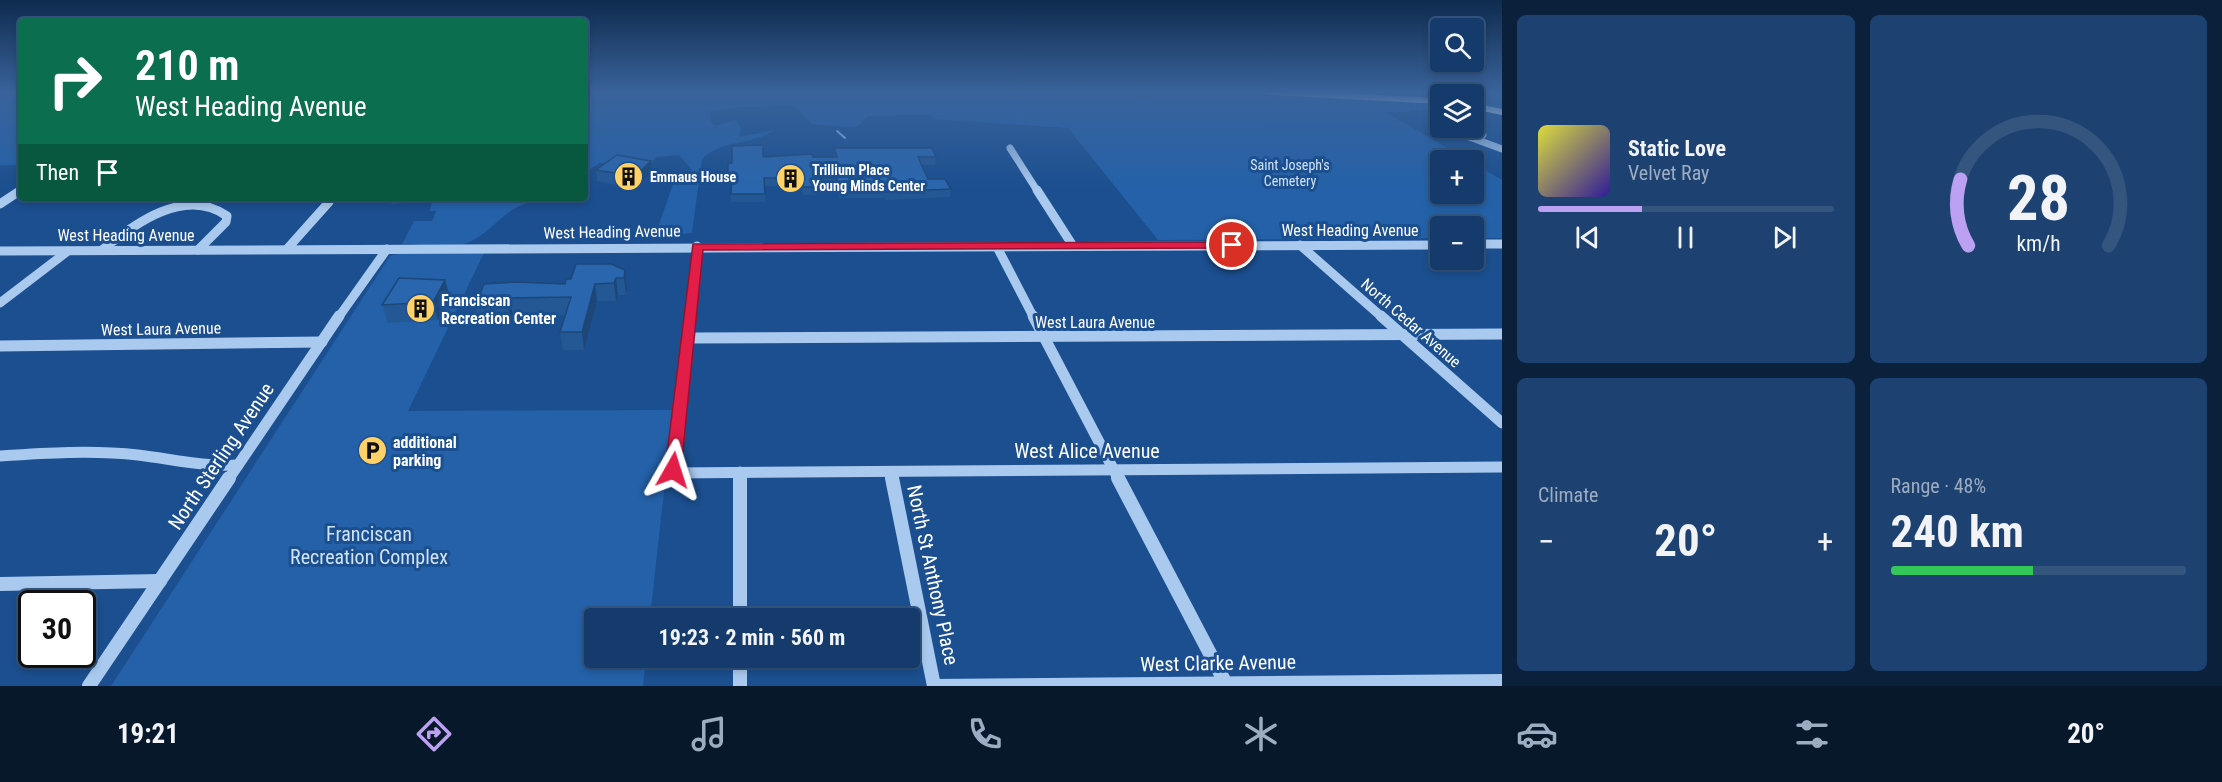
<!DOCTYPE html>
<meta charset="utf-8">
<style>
:root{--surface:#143b6b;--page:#1d4271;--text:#f1f3f6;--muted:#9dadc1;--line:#33557e;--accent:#bca0f2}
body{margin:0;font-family:"Roboto Condensed",sans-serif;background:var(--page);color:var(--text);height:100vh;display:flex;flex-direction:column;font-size:22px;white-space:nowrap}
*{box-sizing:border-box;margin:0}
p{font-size:20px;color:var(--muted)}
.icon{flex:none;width:33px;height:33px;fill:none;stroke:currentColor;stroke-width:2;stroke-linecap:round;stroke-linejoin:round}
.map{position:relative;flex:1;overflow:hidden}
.details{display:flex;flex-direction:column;gap:15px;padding:15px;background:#0b203b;width:720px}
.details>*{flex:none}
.guide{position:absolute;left:18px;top:18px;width:570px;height:183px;border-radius:6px;box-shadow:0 3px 9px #0003,0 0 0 2px var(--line);background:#0b6e4f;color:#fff;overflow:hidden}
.controls{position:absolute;left:1430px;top:18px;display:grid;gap:12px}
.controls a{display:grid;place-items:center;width:54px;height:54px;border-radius:6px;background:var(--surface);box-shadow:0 3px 9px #0003,0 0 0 2px var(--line);font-size:30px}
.speed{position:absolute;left:18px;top:590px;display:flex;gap:12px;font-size:30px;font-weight:700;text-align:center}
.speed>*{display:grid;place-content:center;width:78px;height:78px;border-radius:50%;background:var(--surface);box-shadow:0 3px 9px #0003,0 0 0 2px var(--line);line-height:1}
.speed .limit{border:3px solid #111;border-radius:9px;background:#fff;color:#111}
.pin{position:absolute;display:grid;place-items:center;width:51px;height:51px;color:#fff;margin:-26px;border:3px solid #fff;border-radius:50%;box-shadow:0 2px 6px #0007}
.me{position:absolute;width:66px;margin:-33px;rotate:6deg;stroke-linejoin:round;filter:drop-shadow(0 0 4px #0008)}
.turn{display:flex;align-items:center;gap:21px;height:126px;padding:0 18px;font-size:27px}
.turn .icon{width:78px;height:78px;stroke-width:2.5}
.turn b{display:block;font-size:42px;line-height:51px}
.then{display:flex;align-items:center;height:57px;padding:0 18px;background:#0003;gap:12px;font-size:22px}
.big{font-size:45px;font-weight:700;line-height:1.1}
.details .widget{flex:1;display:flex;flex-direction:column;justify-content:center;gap:9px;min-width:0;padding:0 21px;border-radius:9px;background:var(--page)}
.details .dial{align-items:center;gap:0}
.dial svg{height:156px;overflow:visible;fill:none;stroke:var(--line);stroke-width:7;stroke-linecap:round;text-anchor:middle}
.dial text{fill:var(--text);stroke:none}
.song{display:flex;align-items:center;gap:18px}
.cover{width:72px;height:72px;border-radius:9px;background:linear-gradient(135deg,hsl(60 70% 55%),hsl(250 70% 35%))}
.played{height:6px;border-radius:3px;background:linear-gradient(90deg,var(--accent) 35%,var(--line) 35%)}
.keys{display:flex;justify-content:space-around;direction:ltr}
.heat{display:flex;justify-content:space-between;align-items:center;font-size:33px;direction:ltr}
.charge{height:9px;border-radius:4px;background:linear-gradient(90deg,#34c759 48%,var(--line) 0)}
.details .tiles{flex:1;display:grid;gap:15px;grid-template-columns:repeat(2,1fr)}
.trip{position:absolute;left:584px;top:608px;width:336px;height:60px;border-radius:6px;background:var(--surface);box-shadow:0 3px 9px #0003,0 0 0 2px var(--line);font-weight:700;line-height:60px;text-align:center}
.menu{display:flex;height:96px;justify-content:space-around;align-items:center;background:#08182b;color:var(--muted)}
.menu .icon{width:42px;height:42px}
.menu .current{color:var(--accent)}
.menu b{font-size:27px;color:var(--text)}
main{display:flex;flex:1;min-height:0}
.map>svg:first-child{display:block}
</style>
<main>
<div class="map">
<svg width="1502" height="686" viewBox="0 0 1502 686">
<rect width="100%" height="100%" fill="#1b4f8f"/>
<!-- green -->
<g fill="#2461a8">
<path d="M 585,92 L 969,92 L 978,95 L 1073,94 L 1152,98 L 1146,92 L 1162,92 L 1440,104 L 1440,111 L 1409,110 L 1411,112 L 1385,112 L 1468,160 L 1440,160 L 1440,194 L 1473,194 L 1473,163 L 1502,180 L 1502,238 L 1473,238 L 1473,226 L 1440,226 L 1440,238 L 1158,240 L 1068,128 L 934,119 L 931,115 L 868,116 L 858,126 L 844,127 L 811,124 L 798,108 L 793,106 L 742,107 L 710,111 L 711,123 L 716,126 L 736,120 L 741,129 L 739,137 L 774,130 C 749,147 725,138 702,159 L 692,233 L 662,236 L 658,227 L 677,173 L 692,170 L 679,155 L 656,157 L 650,164 L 600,163 L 585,172 Z"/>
<polygon points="1336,92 1502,92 1502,109 1473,102 1473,94 1440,94 1440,97"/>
<polygon points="14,95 21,95 21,165 0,165 0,100"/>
<path d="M 395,198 L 521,198 L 537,200 C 501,208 496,231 467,243 C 453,249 417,244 402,244 L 414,221 L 432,221 L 436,211 L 430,211 L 432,201 L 391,204 Z"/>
<polygon points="484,253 408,411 673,410 650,618 594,618 594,657 646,657 643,686 111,686 390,256 398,254"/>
</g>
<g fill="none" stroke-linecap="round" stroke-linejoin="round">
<!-- stream -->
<polyline stroke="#9cc4f0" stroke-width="2" points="837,131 845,138"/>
<!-- minor-far3 -->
<g stroke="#a9c9ee" stroke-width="7">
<polyline points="1445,128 1502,149"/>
<polyline points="1466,128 1483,135"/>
<polyline points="1010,148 1038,192"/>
<polyline points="19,192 21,190"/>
</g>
<!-- minor-far2 -->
<g stroke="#a9c9ee" stroke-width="9">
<polyline points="1037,190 1073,246"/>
<polyline points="0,204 21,190"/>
<polyline points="1473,244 1502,244"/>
<polyline points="1300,245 1383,318"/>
<polyline points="997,247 1034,318"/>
<polyline points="287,249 329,202"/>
<path d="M 102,250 C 134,224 185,186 227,216 L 226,222 L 198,250"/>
<polyline points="0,251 1440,245"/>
<polyline points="0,303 68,251"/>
<polyline points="338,318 387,249"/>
<polyline points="689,318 697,246"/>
</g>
<!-- minor-far1 -->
<g stroke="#a9c9ee" stroke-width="11">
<polyline points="690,316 673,473 1502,467"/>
<polyline points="1033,316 1119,480"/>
<polyline points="1381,316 1502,423"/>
<polyline points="688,338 1502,334"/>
<polyline points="0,346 322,342"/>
<path d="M 0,456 C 46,453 92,450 138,455 C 172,459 204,467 238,465"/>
<polyline points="740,472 740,480"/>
<polyline points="891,472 893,480"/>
<polyline points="228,480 339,316"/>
</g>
<!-- minor -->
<g stroke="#a9c9ee" stroke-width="14">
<polyline points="740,478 740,618"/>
<polyline points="892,478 934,686 1502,681"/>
<polyline points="1118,478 1227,686"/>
<polyline points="0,584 160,581"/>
<polyline points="740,657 740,686"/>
<polyline points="89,686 229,478"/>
</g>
<!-- major -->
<g fill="#f0f6ff" fill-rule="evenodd">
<polygon points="1265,92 1318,92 1440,98 1440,104 1269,95"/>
<polygon points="1473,103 1502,109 1502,115 1473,109"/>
</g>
</g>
<!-- wall -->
<g fill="#245895">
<polygon points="834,148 936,157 935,165 922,165 928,179 951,189 950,197 886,200 885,198 839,198 836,186 816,186 816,195 803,195 802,186 765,186 765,202 731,202 731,182 728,182 728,163 763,157 834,157"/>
<polygon points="651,161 652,172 638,186 625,183 622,186 597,181 596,170"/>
<polygon points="625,270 627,288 626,295 618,295 616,301 597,301 584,350 563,350 560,332 565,315 513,316 511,320 479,323 475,305 565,284 571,279"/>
<polygon points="445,280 450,298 438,320 388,323 382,305"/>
</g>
<!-- shaded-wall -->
<g fill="#1d4779">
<polygon points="651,161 652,172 638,186 637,174"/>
<polygon points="624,172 625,183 622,186 621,174"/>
<polygon points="625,270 627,288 626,295 624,278"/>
<polygon points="616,278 618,295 616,301 614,283"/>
<polygon points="445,280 450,298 438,320 433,302"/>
<polygon points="595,284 597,301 584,350 582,332"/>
<polygon points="509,298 513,316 511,320 507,302"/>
</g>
<!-- building -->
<g fill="#2a66ad" stroke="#1d4779" stroke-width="1.5">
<polygon points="763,145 763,157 812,154 813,157 837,157 834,148 932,148 936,157 918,157 928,179 945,179 951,189 886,192 886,190 839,190 837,178 815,178 816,187 803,187 802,178 764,178 765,194 731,194 732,174 728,174 728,163 732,163 732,146"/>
<polygon points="617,155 651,161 637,174 624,172 621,174 596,170"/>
<polygon points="576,264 611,264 625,270 624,278 616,278 614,283 595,284 582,332 560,332 571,297 509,298 507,302 475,305 484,284 516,282 565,284 566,279 571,279"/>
<polygon points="399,278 445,280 433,302 382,305"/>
</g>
<!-- sky -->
<linearGradient id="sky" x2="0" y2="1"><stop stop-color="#0f2b4f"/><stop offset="0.49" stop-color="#39639b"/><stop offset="1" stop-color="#39639b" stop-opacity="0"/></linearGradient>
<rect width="1502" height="188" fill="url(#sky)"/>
<!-- route -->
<polygon fill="#e11d48" stroke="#92132f" stroke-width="1.5" points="1232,242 1236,243 1236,248 703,250 681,470 679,474 667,474 665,470 693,244"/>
<!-- icons -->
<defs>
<symbol id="building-disc" viewBox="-11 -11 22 22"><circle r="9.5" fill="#ffd166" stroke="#1b4f8f"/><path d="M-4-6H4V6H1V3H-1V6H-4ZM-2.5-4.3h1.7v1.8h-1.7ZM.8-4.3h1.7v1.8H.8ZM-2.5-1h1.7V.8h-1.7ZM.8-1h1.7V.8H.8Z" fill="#111"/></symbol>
<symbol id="parking-disc" viewBox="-11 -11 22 22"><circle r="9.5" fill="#ffd166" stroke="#1b4f8f"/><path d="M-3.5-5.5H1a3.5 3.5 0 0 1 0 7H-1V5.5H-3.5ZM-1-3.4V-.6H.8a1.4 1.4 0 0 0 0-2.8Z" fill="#111"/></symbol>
</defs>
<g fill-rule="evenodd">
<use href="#building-disc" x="612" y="160" width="33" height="33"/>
<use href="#building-disc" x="774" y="162" width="33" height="33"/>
<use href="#building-disc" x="404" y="292" width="33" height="33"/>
<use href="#parking-disc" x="356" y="434" width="33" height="33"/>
</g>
<g text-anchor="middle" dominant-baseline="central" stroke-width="6" stroke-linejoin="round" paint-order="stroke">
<!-- far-park labels -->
<g font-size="14" fill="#cfe3fa" stroke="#1b4f8f">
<text x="1290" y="165">Saint Joseph's<tspan x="1290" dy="16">Cemetery</tspan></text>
</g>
<!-- far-poi labels -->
<g font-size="14" font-weight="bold" fill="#fff" stroke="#1b4f8f" text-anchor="start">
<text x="812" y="170">Trillium Place<tspan x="812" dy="16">Young Minds Center</tspan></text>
<text x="650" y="177">Emmaus House</text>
</g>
<!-- street labels -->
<g font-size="16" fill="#fff" stroke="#1b4f8f">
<text x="1350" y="230">West Heading Avenue</text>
<text transform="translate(612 232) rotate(-1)">West Heading Avenue</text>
<text x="126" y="235">West Heading Avenue</text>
<text x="1095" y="322">West Laura Avenue</text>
<text transform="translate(1411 323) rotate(41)">North Cedar Avenue</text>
<text transform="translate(161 329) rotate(-1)">West Laura Avenue</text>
</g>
<!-- poi labels -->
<g font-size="16" font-weight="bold" fill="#fff" stroke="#1b4f8f" text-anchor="start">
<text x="441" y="300">Franciscan<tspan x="441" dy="18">Recreation Center</tspan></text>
<text x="393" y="442">additional<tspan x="393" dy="18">parking</tspan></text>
</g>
<!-- near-street labels -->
<g font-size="20" fill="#fff" stroke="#1b4f8f">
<text x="1087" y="451">West Alice Avenue</text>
<text transform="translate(221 456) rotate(-56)">North Sterling Avenue</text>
<text transform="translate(933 575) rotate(78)">North St Anthony Place</text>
<text transform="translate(1218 663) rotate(-1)">West Clarke Avenue</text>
</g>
<!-- near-park labels -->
<g font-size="20" fill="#cfe3fa" stroke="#1b4f8f">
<text x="369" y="534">Franciscan<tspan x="369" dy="23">Recreation Complex</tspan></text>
</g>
</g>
</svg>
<div class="controls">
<a><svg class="icon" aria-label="search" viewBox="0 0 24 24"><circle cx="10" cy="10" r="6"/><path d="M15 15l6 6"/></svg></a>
<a><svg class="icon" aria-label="layers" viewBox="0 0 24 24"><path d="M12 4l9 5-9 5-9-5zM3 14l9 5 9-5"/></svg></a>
<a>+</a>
<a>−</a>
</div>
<div class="speed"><div class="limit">30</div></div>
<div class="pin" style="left:1232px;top:245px;background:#d93025"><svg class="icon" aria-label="arrive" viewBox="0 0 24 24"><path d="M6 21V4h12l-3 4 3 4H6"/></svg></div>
<svg class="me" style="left:673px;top:470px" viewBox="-20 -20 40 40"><path d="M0-17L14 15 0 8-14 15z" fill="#e11d48" stroke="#fff" stroke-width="4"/></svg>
<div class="trip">19:23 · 2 min · 560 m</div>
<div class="guide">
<div class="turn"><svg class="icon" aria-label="right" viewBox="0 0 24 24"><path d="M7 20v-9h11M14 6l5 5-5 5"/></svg><div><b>210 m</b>West Heading Avenue</div></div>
<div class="then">Then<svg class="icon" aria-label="arrive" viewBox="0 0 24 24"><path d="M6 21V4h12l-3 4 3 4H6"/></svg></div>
</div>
</div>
<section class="details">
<div class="tiles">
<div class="widget">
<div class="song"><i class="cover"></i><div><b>Static Love</b><p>Velvet Ray</p></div></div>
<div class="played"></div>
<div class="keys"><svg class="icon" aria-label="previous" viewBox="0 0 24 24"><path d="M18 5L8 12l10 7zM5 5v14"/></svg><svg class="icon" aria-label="pause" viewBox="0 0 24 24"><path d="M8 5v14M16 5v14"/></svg><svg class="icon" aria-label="next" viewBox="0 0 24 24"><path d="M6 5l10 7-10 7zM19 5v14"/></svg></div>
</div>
<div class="widget dial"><svg viewBox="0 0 100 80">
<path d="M14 69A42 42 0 1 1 86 69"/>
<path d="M14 69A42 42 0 0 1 10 35" stroke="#bca0f2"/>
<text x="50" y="56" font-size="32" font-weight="700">28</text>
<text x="50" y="72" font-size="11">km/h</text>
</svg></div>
<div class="widget"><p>Climate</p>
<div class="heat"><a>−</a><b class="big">20°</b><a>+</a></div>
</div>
<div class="widget"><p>Range · 48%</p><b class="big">240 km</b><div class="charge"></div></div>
</div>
</section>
</main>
<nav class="menu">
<b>19:21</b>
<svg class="icon current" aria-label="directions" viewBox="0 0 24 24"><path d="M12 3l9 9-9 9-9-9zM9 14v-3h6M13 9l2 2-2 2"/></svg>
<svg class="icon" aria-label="music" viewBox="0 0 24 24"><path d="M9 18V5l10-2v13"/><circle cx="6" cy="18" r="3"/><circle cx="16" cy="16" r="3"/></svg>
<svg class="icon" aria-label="phone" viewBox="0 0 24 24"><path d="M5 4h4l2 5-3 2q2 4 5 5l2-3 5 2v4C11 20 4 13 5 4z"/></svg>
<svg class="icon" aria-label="climate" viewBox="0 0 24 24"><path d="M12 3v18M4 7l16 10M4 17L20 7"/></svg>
<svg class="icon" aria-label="car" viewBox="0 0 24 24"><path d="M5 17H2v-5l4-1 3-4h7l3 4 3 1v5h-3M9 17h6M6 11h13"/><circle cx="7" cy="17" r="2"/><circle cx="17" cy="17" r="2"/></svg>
<svg class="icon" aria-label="filters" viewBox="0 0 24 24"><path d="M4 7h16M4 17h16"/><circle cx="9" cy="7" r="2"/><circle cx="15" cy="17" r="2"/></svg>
<b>20°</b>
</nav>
